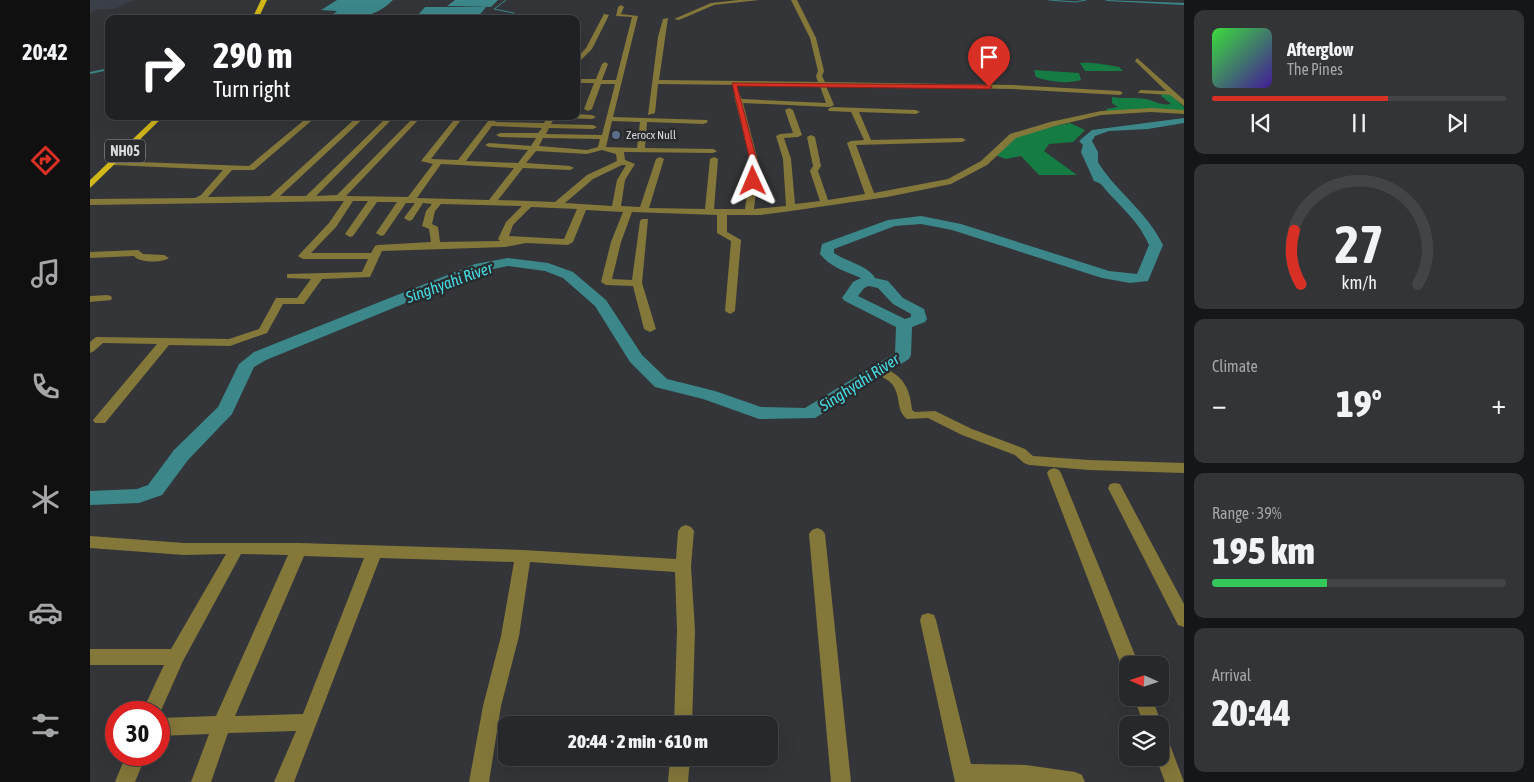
<!DOCTYPE html>
<meta charset="utf-8">
<style>
:root{--surface:#27282a;--page:#333436;--text:#f1f3f6;--muted:#a4a6a8;--line:#434447;--accent:#d93025}
body{margin:0;font-family:"Asap Condensed",sans-serif;background:var(--page);color:var(--text);height:100vh;display:flex;flex-direction:column;font-size:19px;white-space:nowrap}
*{box-sizing:border-box;margin:0}
p{font-size:16px;color:var(--muted)}
.icon{flex:none;width:28px;height:28px;fill:none;stroke:currentColor;stroke-width:2;stroke-linecap:round;stroke-linejoin:round}
.map{position:relative;flex:1;overflow:hidden}
.sheet{display:flex;flex-direction:column;gap:10px;padding:10px;background:#151617;width:350px}
.sheet>*{flex:none}
.guide{position:absolute;left:15px;top:15px;width:475px;height:105px;border-radius:10px;box-shadow:0 5px 20px #0002,0 0 0 1px var(--line);background:#202124;color:#fff;overflow:hidden}
.needle{width:32px;rotate:273deg}
.fabs{position:absolute;left:1029px;top:656px;display:grid;gap:10px}
.fabs a{display:grid;place-items:center;width:50px;height:50px;border-radius:10px;background:var(--surface);box-shadow:0 5px 20px #0002,0 0 0 1px var(--line);font-size:25px}
.speed{position:absolute;left:15px;top:701px;display:flex;gap:10px;font-size:25px;font-weight:700;text-align:center}
.speed>*{display:grid;place-content:center;width:65px;height:65px;border-radius:50%;background:var(--surface);box-shadow:0 5px 20px #0002,0 0 0 1px var(--line);line-height:1}
.speed .limit{border:8px solid #d22;background:#fff;color:#111}
.pin{position:absolute;display:grid;place-items:center;width:42px;height:42px;color:#fff;margin:-51px -21px;border-radius:50% 50% 50% 0;rotate:-45deg;box-shadow:0 0 5px #0007}
.pin .icon{rotate:45deg}
.me{position:absolute;width:55px;margin:-28px;rotate:359deg;stroke-linejoin:round;filter:drop-shadow(0 0 4px #0008)}
.turn{display:flex;align-items:center;gap:18px;height:105px;padding:0 25px;font-size:22px}
.turn .icon{width:65px;height:65px;stroke-width:2.5}
.turn b{display:block;font-size:35px;line-height:42px}
.big{font-size:38px;font-weight:800;line-height:1.1}
.sheet .tile{flex:1;display:flex;flex-direction:column;justify-content:center;gap:8px;min-width:0;padding:0 18px;border-radius:10px;background:var(--page)}
.sheet .dial{align-items:center;gap:0}
.dial svg{height:130px;overflow:visible;fill:none;stroke:var(--line);stroke-width:7;stroke-linecap:round;text-anchor:middle}
.dial text{fill:var(--text);stroke:none}
.song{display:flex;align-items:center;gap:15px}
.cover{width:60px;height:60px;border-radius:8px;background:linear-gradient(135deg,hsl(120 70% 55%),hsl(260 70% 35%))}
.played{height:5px;border-radius:2px;background:linear-gradient(90deg,var(--accent) 60%,var(--line) 60%)}
.keys{display:flex;justify-content:space-around;direction:ltr}
.heat{display:flex;justify-content:space-between;align-items:center;font-size:28px;direction:ltr}
.charge{height:8px;border-radius:4px;background:linear-gradient(90deg,#34c759 39%,var(--line) 0)}
.trip{position:absolute;left:408px;top:716px;width:280px;height:50px;border-radius:10px;background:var(--surface);box-shadow:0 5px 20px #0002,0 0 0 1px var(--line);font-weight:800;line-height:50px;text-align:center}
main{display:flex;flex:1;min-height:0}
.tabs{display:flex;flex-direction:column;width:90px;justify-content:space-around;align-items:center;background:#101011;color:var(--muted)}
.tabs .icon{width:35px;height:35px}
.tabs .on{color:var(--accent)}
.tabs b{font-size:22px;color:var(--text)}
.map>svg:first-child{display:block}
</style>
<main>
<nav class="tabs">
<b>20:42</b>
<svg class="icon on" aria-label="directions" viewBox="0 0 24 24"><path d="M12 3l9 9-9 9-9-9zM9 14v-3h6M13 9l2 2-2 2"/></svg>
<svg class="icon" aria-label="music" viewBox="0 0 24 24"><path d="M9 18V5l10-2v13"/><circle cx="6" cy="18" r="3"/><circle cx="16" cy="16" r="3"/></svg>
<svg class="icon" aria-label="phone" viewBox="0 0 24 24"><path d="M5 4h4l2 5-3 2q2 4 5 5l2-3 5 2v4C11 20 4 13 5 4z"/></svg>
<svg class="icon" aria-label="climate" viewBox="0 0 24 24"><path d="M12 3v18M4 7l16 10M4 17L20 7"/></svg>
<svg class="icon" aria-label="car" viewBox="0 0 24 24"><path d="M5 17H2v-5l4-1 3-4h7l3 4 3 1v5h-3M9 17h6M6 11h13"/><circle cx="7" cy="17" r="2"/><circle cx="17" cy="17" r="2"/></svg>
<svg class="icon" aria-label="filters" viewBox="0 0 24 24"><path d="M4 7h16M4 17h16"/><circle cx="9" cy="7" r="2"/><circle cx="15" cy="17" r="2"/></svg>
</nav>
<div class="map">
<svg width="1094" height="782" viewBox="0 0 1094 782">
<rect width="100%" height="100%" fill="#343538"/>
<!-- built -->
<polygon fill="#3b3f48" points="0,0 44,0 24,9 8,9 0,13"/>
<!-- forest -->
<g fill="#157c44">
<path d="M 990,63 C 1004,62 1015,65 1029,67 L 1033,71 L 995,71 Z"/>
<path d="M 944,70 L 989,73 L 991,80 C 977,84 960,82 946,77 Z"/>
<path d="M 1072,94 L 1082,95 L 1094,107 L 1094,111 L 1018,111 L 1016,109 L 1028,107 L 1022,103 L 1022,97 C 1033,99 1045,97 1056,99 C 1064,101 1072,106 1081,104 L 1071,96 Z"/>
<polygon points="980,123 995,130 983,142 959,144 954,151 987,175 949,175 931,156 916,159 905,155 927,137 941,131"/>
</g>
<!-- water -->
<g fill="#3b878a">
<path d="M 247,0 L 303,0 C 284,19 264,19 238,19 L 247,11 L 231,10 Z"/>
<polygon points="365,0 408,0 401,7 357,6"/>
<polygon points="335,7 396,7 388,17 328,15"/>
<polygon points="1094,118 1094,123 1058,129 1019,131 1005,136 1002,141 1008,152 1008,162 1019,183 1016,186 1004,181 991,152 993,145 989,141 1002,130"/>
</g>
<g fill="none" stroke-linecap="round" stroke-linejoin="round">
<!-- stream-far1 -->
<g stroke="#3b878a" stroke-width="1">
<polyline points="416,0 404,9 424,13 420,19"/>
<polyline points="959,0 985,2 996,0"/>
</g>
<!-- stream -->
<polyline stroke="#3b878a" stroke-width="2" points="0,73 19,69"/>
<!-- canal -->
<polygon fill="#3b878a" fill-rule="evenodd" points="1015,0 1094,3 1094,5 1017,1"/>
<!-- river -->
<path fill="#3b878a" fill-rule="evenodd" d="M 1005,163 L 1009,164 C 1028,193 1057,212 1073,245 L 1058,281 L 1040,283 L 1012,278 L 862,230 L 831,224 L 805,226 L 744,249 L 744,253 C 755,261 779,266 785,278 L 798,281 L 813,298 L 834,309 L 837,319 L 835,322 L 822,327 L 821,355 L 819,359 L 725,418 L 669,419 L 613,399 L 565,387 L 540,362 L 505,306 L 473,278 L 455,271 L 418,266 L 394,271 L 176,360 L 164,367 L 142,414 L 98,460 L 72,495 L 49,503 L 0,505 L 0,491 L 47,489 L 58,485 L 84,450 L 128,407 L 149,364 L 164,352 L 385,264 L 418,258 L 458,263 L 483,272 L 516,300 L 552,355 L 577,379 L 625,391 L 671,407 L 715,408 L 805,353 L 806,327 L 755,301 L 752,298 L 763,282 L 771,278 C 757,272 740,267 730,254 L 732,244 L 798,220 L 831,216 L 871,224 L 1019,271 L 1047,274 L 1059,245 C 1045,212 1015,197 999,166 ZM 779,286 L 788,288 L 803,304 L 821,314 L 821,317 L 815,319 L 768,296 L 774,288 Z"/>
<!-- minor -->
<g fill="#84773a" fill-rule="evenodd">
<polygon points="649,0 669,0 624,5 589,20 584,19 621,3"/>
<path d="M 701,0 L 707,0 L 726,38 L 734,71 L 732,76 L 735,82 L 923,85 L 1030,91 L 1033,93 L 1030,95 L 923,89 L 736,86 L 744,105 L 740,107 L 653,103 L 669,165 L 664,209 L 696,206 L 693,159 L 686,136 L 690,134 L 703,133 L 695,110 L 699,108 L 703,110 L 712,135 L 708,137 L 694,138 L 701,159 L 705,204 L 730,201 L 720,171 L 723,166 L 717,137 L 721,135 L 725,137 L 731,166 L 728,171 L 738,200 L 775,194 L 757,143 L 761,141 L 774,140 L 761,112 L 739,111 L 738,109 L 742,107 L 826,110 L 830,112 L 826,114 L 769,112 L 781,140 L 872,138 L 876,140 L 872,142 L 766,145 L 784,193 L 858,179 L 891,161 L 920,134 L 960,122 L 1011,111 L 1061,108 L 1094,110 L 1094,114 L 1061,112 L 1011,115 L 965,126 L 926,138 L 897,165 L 861,184 L 797,197 L 701,211 L 671,215 L 637,215 L 637,232 L 651,240 L 645,311 L 640,314 L 635,311 L 641,241 L 627,233 L 627,215 L 542,212 L 531,242 L 522,279 L 542,280 L 550,221 L 552,219 L 558,219 L 552,283 L 566,329 L 560,332 L 554,329 L 543,286 L 516,285 L 511,282 L 521,242 L 533,212 L 496,210 L 483,242 L 478,245 L 436,243 L 415,247 L 292,251 L 280,277 L 232,279 L 214,304 L 193,304 L 177,333 L 140,346 L 79,345 L 15,423 L 5,423 L 3,420 L 67,344 L 13,343 L 4,351 L 0,353 L 0,342 L 6,337 L 139,339 L 169,329 L 186,298 L 207,298 L 221,279 L 197,278 L 197,274 L 272,272 L 278,259 L 213,259 L 208,256 L 239,223 L 254,201 L 0,205 L 0,199 L 105,198 L 111,195 L 133,170 L 23,165 L 20,165 L 20,161 L 159,166 L 219,116 L 227,116 L 164,170 L 142,170 L 118,197 L 180,196 L 268,116 L 276,116 L 190,196 L 216,196 L 298,116 L 305,116 L 226,196 L 247,195 L 325,116 L 332,116 L 256,196 L 318,197 L 343,164 L 331,161 L 367,116 L 374,116 L 341,159 L 368,160 L 402,116 L 408,118 L 405,122 L 454,123 L 458,116 L 466,116 L 461,124 L 503,125 L 507,127 L 503,129 L 459,128 L 456,134 L 512,135 L 525,84 L 511,84 L 502,109 L 498,111 L 494,109 L 504,83 L 486,83 L 486,79 L 506,79 L 512,64 L 515,62 L 518,64 L 512,80 L 526,80 L 542,17 L 526,16 L 528,7 L 531,5 L 534,7 L 531,14 L 548,16 L 523,117 L 617,120 L 618,122 L 614,124 L 557,122 L 555,148 L 623,149 L 627,151 L 623,153 L 534,152 L 535,160 L 545,164 L 535,180 L 531,206 L 550,207 L 566,159 L 570,157 L 574,159 L 559,208 L 615,209 L 620,159 L 624,157 L 628,159 L 624,209 L 655,209 L 661,165 L 644,95 L 649,94 L 652,99 L 736,103 L 730,86 L 568,84 L 565,113 L 558,115 L 568,37 L 573,19 L 578,18 L 569,80 L 728,82 L 726,76 L 728,71 L 720,38 ZM 522,121 L 550,122 L 547,148 L 516,147 ZM 402,126 L 452,128 L 448,133 L 410,133 L 406,135 L 410,137 L 446,138 L 441,146 L 399,143 L 395,145 L 399,147 L 438,150 L 428,163 L 376,161 ZM 453,138 L 510,139 L 508,147 L 497,150 L 449,146 ZM 512,150 L 526,154 L 527,161 L 497,175 L 465,202 L 408,200 L 433,168 L 480,170 L 484,168 L 480,166 L 436,163 L 446,151 L 497,154 ZM 351,164 L 424,168 L 399,200 L 327,198 ZM 532,165 L 536,165 L 527,180 L 522,206 L 475,203 L 503,179 ZM 263,201 L 278,201 L 255,234 L 260,237 L 263,236 L 287,202 L 307,202 L 286,233 L 291,236 L 294,235 L 316,203 L 325,203 L 314,218 L 319,221 L 322,220 L 333,203 L 342,204 L 336,211 L 332,226 L 339,229 L 341,242 L 288,245 L 285,246 L 281,253 L 221,253 L 246,227 ZM 351,204 L 432,206 L 416,222 L 408,239 L 410,241 L 350,242 L 348,227 L 342,224 L 345,211 ZM 441,207 L 487,209 L 474,239 L 419,236 L 423,225 Z"/>
<polygon points="514,14 519,15 502,49 486,65 486,59 496,48"/>
<polygon points="1047,58 1094,100 1094,106 1080,95 1049,93 1048,92 1051,90 1076,91 1045,61"/>
<polygon points="486,114 502,115 506,117 502,119 474,118 471,116 486,116"/>
<path d="M 48,250 L 53,254 L 74,255 L 79,258 C 73,263 49,263 44,256 L 0,258 L 0,252 Z"/>
<polygon points="17,295 21,296 22,298 21,300 0,302 0,296"/>
<path d="M 792,368 C 813,374 820,389 822,410 L 825,412 L 845,411 L 882,429 L 935,449 L 943,456 L 999,460 L 1094,463 L 1094,473 L 999,470 L 939,465 L 934,463 L 925,455 L 872,435 L 838,418 L 817,419 C 806,410 811,399 804,387 C 800,379 791,378 786,372 Z"/>
<polygon points="964,468 969,470 971,473 1049,665 1038,665 1038,672 1034,670 1031,665 957,473 959,470"/>
<polygon points="1025,483 1030,484 1032,488 1094,604 1094,627 1088,625 1018,488 1020,484"/>
<path d="M 596,525 L 601,527 L 604,531 L 601,566 L 605,631 L 602,725 L 584,725 L 587,631 L 585,572 L 440,562 L 429,636 L 411,706 L 399,782 L 379,782 L 393,706 L 411,636 L 424,562 L 290,558 L 204,782 L 184,782 L 206,731 L 138,733 L 121,782 L 101,782 L 119,734 L 69,736 L 69,718 L 126,716 L 198,555 L 151,554 L 93,661 L 69,715 L 69,712 L 52,712 L 74,665 L 0,665 L 0,649 L 81,649 L 136,554 L 94,555 L 0,548 L 0,536 L 94,543 L 209,543 L 433,550 L 586,559 L 588,531 L 591,527 ZM 214,556 L 274,558 L 213,714 L 145,716 Z"/>
<polygon points="727,528 732,530 735,534 761,782 741,782 719,534 722,530"/>
<polygon points="838,613 844,615 846,620 881,764 936,765 985,772 992,775 995,782 865,782 830,620 832,615"/>
<polygon points="1044,698 1062,698 1072,725 1070,730 1070,725 1054,725"/>
<polygon points="1070,734 1077,737 1094,782 1075,782 1066,758 1070,758"/>
<polygon points="36,755 56,755 45,782 25,782"/>
<polygon points="580,758 600,758 598,782 578,782"/>
</g>
<!-- major -->
<g fill="#d2b719" fill-rule="evenodd">
<polygon points="171,0 177,0 168,19 162,19"/>
<polygon points="67,116 74,116 0,188 0,180"/>
</g>
</g>
<!-- route -->
<polygon fill="#d93025" stroke="#8d1f18" points="642,83 899,85 902,87 899,89 647,86 668,165 667,181 663,183 659,181 661,165"/>
<!-- markers -->
<circle fill="#5c6f8a" stroke="#2a2b2e" stroke-width="2" cx="526" cy="135" r="5"/>
<g text-anchor="middle" dominant-baseline="central" stroke-width="5" stroke-linejoin="round" paint-order="stroke">
<!-- far-poi labels -->
<g font-size="12" fill="#d8d9da" stroke="#2a2b2e" text-anchor="start">
<text x="536" y="135">Zerocx Null</text>
</g>
<!-- shield labels -->
<rect fill="#2a2b2e" stroke="#a4a5a6" stroke-width="1" x="15" y="139.5" width="40" height="23" rx="4"/>
<g font-size="14" font-weight="bold" fill="#d8d9da">
<text x="35" y="151">NH05</text>
</g>
<!-- water labels -->
<g font-size="16" font-style="italic" fill="#45dce3" stroke="#2a2b2e">
<text transform="translate(359 282) rotate(-20)">Singhyahi River</text>
<text transform="translate(769 382) rotate(-33)">Singhyahi River</text>
</g>
</g>
</svg>
<div class="fabs">
<a><svg class="needle" viewBox="-14 -14 28 28"><path d="M0-13l5 13h-10z" fill="#e53935"/><path d="M0 13l5-13h-10z" fill="#a4a6a8"/></svg></a>
<a><svg class="icon" aria-label="layers" viewBox="0 0 24 24"><path d="M12 4l9 5-9 5-9-5zM3 14l9 5 9-5"/></svg></a>
</div>
<div class="speed"><div class="limit">30</div></div>
<div class="pin" style="left:899px;top:87px;background:#d93025"><svg class="icon" aria-label="arrive" viewBox="0 0 24 24"><path d="M6 21V4h12l-3 4 3 4H6"/></svg></div>
<svg class="me" style="left:663px;top:181px" viewBox="-20 -20 40 40"><path d="M0-17L14 15 0 8-14 15z" fill="#d93025" stroke="#fff" stroke-width="4"/></svg>
<div class="trip">20:44 · 2 min · 610 m</div>
<div class="guide">
<div class="turn"><svg class="icon" aria-label="right" viewBox="0 0 24 24"><path d="M7 20v-9h11M14 6l5 5-5 5"/></svg><div><b>290 m</b>Turn right</div></div>
</div>
</div>
<section class="sheet">
<div class="tile">
<div class="song"><i class="cover"></i><div><b>Afterglow</b><p>The Pines</p></div></div>
<div class="played"></div>
<div class="keys"><svg class="icon" aria-label="previous" viewBox="0 0 24 24"><path d="M18 5L8 12l10 7zM5 5v14"/></svg><svg class="icon" aria-label="pause" viewBox="0 0 24 24"><path d="M8 5v14M16 5v14"/></svg><svg class="icon" aria-label="next" viewBox="0 0 24 24"><path d="M6 5l10 7-10 7zM19 5v14"/></svg></div>
</div>
<div class="tile dial"><svg viewBox="0 0 100 80">
<path d="M14 69A42 42 0 1 1 86 69"/>
<path d="M14 69A42 42 0 0 1 10 36" stroke="#d93025"/>
<text x="50" y="56" font-size="32" font-weight="700">27</text>
<text x="50" y="72" font-size="11">km/h</text>
</svg></div>
<div class="tile"><p>Climate</p>
<div class="heat"><a>−</a><b class="big">19°</b><a>+</a></div>
</div>
<div class="tile"><p>Range · 39%</p><b class="big">195 km</b><div class="charge"></div></div>
<div class="tile"><p>Arrival</p><b class="big">20:44</b></div>
</section>
</main>
